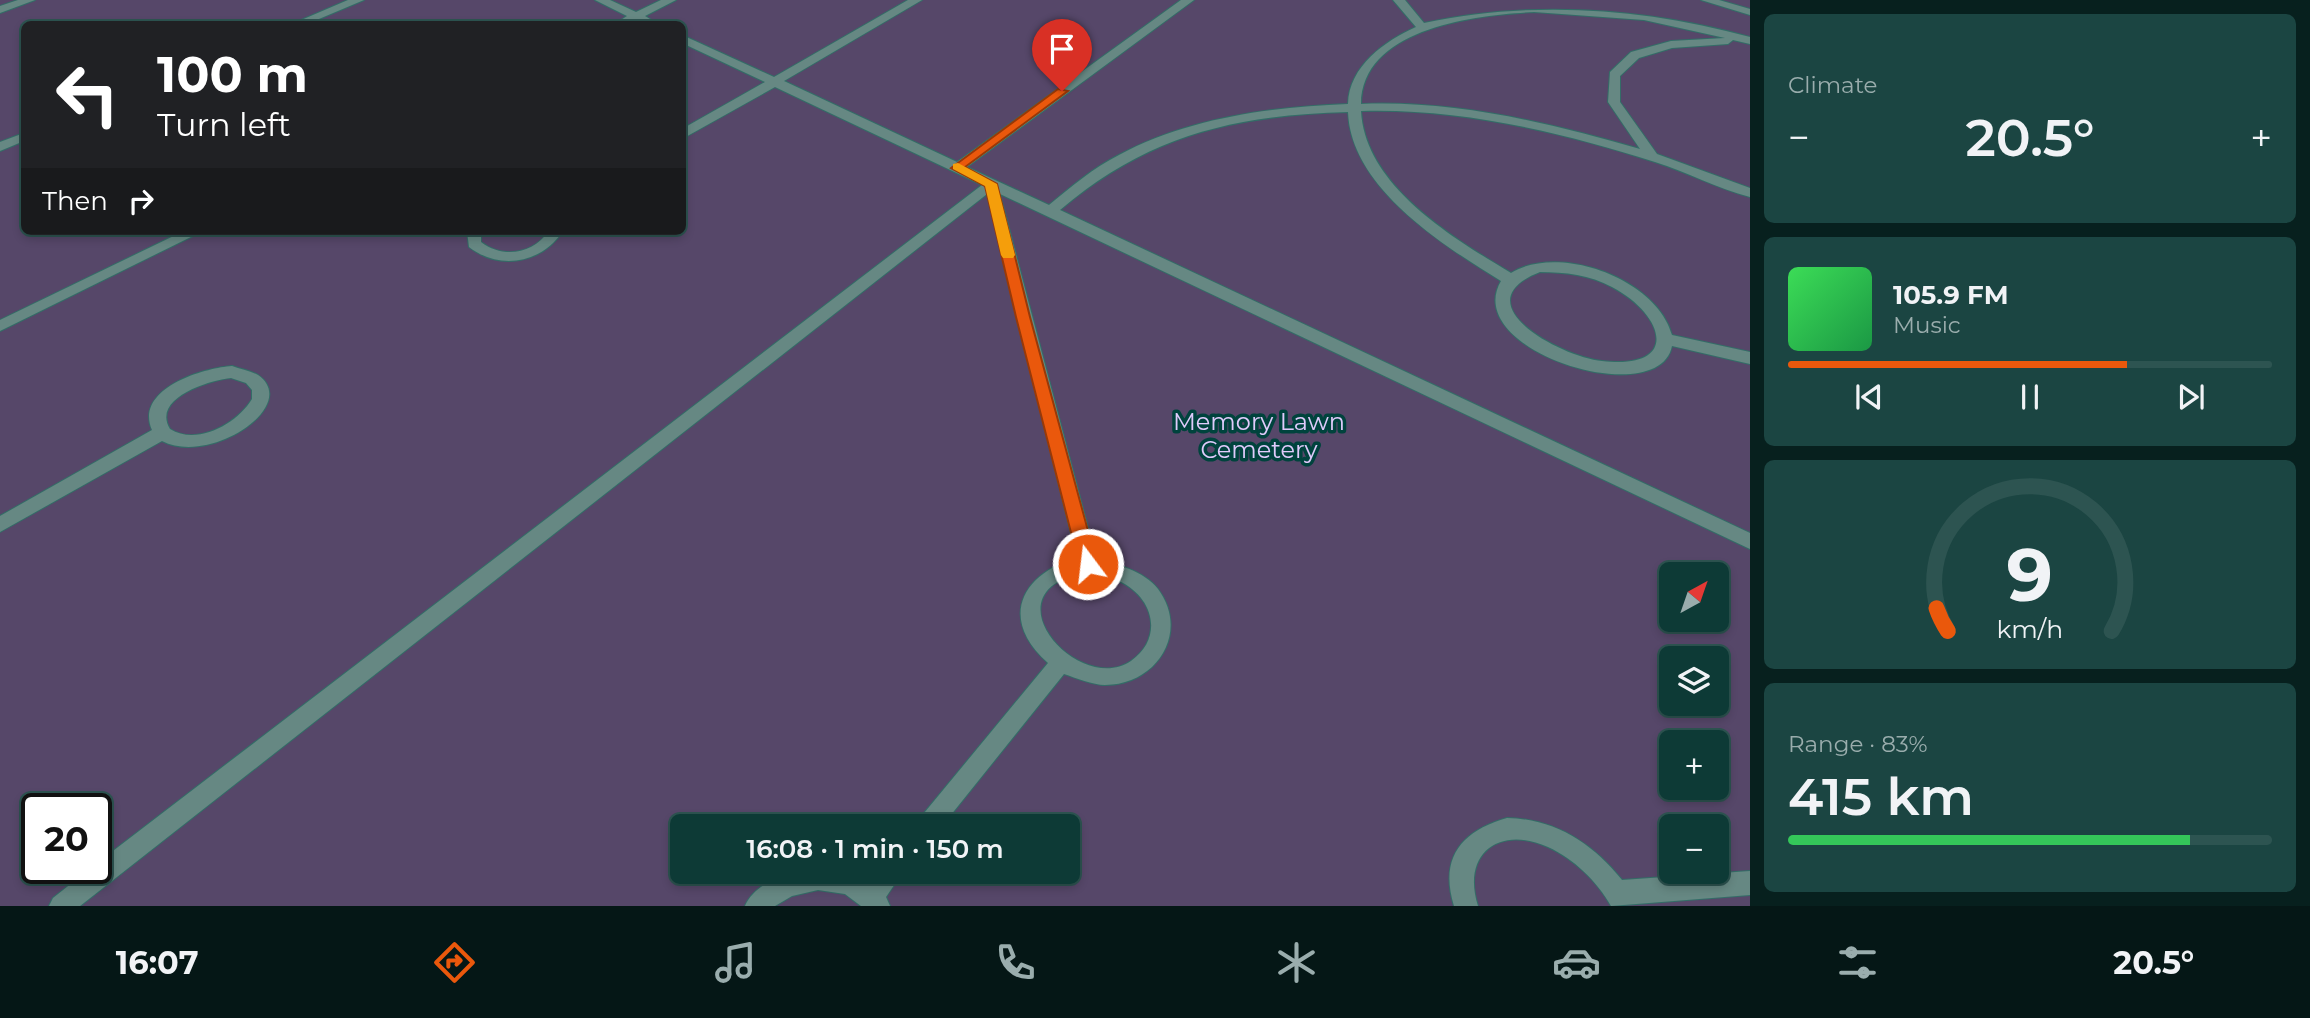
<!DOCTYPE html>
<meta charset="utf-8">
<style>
:root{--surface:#0d3a36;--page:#1b4542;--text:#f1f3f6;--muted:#9aadad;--line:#2d5451;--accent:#ea580c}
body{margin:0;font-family:Montserrat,sans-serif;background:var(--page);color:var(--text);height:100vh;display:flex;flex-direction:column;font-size:26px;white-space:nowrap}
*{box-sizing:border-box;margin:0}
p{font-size:23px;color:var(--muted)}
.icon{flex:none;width:38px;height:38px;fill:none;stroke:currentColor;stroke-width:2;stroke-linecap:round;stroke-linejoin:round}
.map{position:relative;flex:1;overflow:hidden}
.sheet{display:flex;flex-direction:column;gap:14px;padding:14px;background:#07201e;width:560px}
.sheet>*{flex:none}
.hud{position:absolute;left:21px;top:21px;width:665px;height:214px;border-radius:10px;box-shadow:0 4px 10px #0003,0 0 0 2px var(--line);background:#202124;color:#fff;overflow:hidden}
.needle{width:46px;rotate:40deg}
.fabs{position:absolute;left:1659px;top:562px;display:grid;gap:14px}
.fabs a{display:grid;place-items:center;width:70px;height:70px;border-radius:10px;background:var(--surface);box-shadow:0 4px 10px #0003,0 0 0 2px var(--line);font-size:35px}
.speed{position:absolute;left:21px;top:793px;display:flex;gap:14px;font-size:35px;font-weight:700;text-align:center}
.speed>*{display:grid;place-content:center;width:91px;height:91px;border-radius:50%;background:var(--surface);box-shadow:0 4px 10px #0003,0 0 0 2px var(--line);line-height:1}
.speed .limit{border:4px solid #111;border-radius:10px;background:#fff;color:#111}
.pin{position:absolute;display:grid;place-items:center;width:60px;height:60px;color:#fff;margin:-72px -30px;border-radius:50% 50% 50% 0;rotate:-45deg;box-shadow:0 0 7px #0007}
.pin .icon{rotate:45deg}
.me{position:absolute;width:77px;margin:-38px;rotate:345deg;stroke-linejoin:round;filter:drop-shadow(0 0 5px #0008)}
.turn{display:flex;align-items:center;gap:24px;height:147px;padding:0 21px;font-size:32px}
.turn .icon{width:91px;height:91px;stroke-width:2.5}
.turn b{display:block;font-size:49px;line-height:60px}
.then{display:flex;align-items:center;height:66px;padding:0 21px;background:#0003;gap:14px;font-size:26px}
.big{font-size:52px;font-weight:600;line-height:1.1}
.sheet .widget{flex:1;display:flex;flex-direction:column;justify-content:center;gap:10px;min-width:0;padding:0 24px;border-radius:10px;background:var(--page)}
.sheet .dial{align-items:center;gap:0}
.dial svg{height:182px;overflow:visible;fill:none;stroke:var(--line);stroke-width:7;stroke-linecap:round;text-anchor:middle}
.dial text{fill:var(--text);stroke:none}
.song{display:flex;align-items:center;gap:21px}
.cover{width:84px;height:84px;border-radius:10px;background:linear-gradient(135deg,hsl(130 70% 55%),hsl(140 70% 35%))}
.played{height:7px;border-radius:4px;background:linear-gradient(90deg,var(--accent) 70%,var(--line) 70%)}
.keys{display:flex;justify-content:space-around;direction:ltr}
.heat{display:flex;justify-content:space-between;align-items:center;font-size:38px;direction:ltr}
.charge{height:10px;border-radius:5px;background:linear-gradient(90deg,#34c759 83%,var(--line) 0)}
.trip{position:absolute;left:670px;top:814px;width:410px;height:70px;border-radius:10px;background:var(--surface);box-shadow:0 4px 10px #0003,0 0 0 2px var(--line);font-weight:600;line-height:70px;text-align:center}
.menu{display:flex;height:112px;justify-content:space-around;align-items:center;background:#051716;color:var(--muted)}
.menu .icon{width:49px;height:49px}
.menu .active{color:var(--accent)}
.menu b{font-size:32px;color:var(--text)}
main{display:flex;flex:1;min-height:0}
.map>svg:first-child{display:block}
</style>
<main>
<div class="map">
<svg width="1750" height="906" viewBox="0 0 1750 906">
<rect width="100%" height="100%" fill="#114e48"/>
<!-- green -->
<path fill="#564769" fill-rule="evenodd" d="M 0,0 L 1750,0 L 1750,906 L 0,906 ZM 24,24 L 682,24 L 682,231 L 24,231 ZM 1671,574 L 1717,574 L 1717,620 L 1671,620 ZM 1671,658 L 1717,658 L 1717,704 L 1671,704 ZM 1671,742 L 1717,742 L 1717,788 L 1671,788 ZM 37,808 L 96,808 L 96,868 L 37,868 ZM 682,826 L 1068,826 L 1068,872 L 682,872 ZM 1671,826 L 1717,826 L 1717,872 L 1671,872 Z"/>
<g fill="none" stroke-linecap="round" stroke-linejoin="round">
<defs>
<g id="minor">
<polygon points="18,0 35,0 0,13 0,6"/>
<polygon points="348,0 364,0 307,24 292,24"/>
<polygon points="595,0 610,0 636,12 661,0 676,0 645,16 658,24 645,24 636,21 628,24 615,24 627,16"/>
<path d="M 908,0 L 922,0 L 784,81 L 957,162 L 1181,0 L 1194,0 L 967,167 L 1049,205 C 1071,187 1093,168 1119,155 C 1188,118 1271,107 1348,104 C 1349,66 1385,41 1416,27 L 1393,0 L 1405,0 L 1424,23 C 1531,0 1645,8 1750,37 L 1750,44 L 1733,40 L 1728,44 L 1672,48 L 1639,58 L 1620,76 L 1620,102 L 1657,154 L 1750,188 L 1750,197 C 1718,189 1687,172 1655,162 C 1562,132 1459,108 1361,111 C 1365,186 1453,238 1511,273 C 1559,243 1657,279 1672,335 L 1750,352 L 1750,364 L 1672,346 C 1659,412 1460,351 1501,281 C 1443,245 1351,188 1348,112 C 1235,115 1148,135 1060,210 L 1750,533 L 1750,549 L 1000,194 L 1096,558 C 1117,565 1143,570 1158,589 C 1190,632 1157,685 1105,685 C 1093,685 1076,678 1064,674 L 942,826 L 917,826 L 920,818 L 1048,663 C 999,620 1020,574 1077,558 L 987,194 L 80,906 L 49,906 L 53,898 L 91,868 L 96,868 L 96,864 L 982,185 L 775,87 L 682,139 L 682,129 L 765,82 L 682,43 L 682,35 L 774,77 ZM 1534,12 L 1644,20 L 1725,38 L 1671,41 L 1631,52 L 1610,72 L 1608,102 L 1640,149 C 1551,123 1454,100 1361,104 C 1362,27 1478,15 1534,12 ZM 1540,272 C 1565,272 1590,275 1612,287 C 1665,315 1681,370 1602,361 C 1561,357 1460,303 1540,272 ZM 1088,572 C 1098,575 1109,577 1119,581 C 1154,597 1164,638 1131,661 C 1079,697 982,589 1088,572 Z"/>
<polygon points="1701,0 1719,0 1750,9 1750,15"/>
<polygon points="24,133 24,141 0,151 0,142"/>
<polygon points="184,231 203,231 0,331 0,320"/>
<path d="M 467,231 L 481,231 L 481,242 C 503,259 533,254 549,231 L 563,231 C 542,263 500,271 469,247 Z"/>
<path d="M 232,366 C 240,369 251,371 258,375 C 301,405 211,466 162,441 L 0,532 L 0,516 L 152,430 C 134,389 203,368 232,366 ZM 231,378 L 246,383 L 252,390 L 252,399 C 237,424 197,446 170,429 C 151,398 210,380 231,378 Z"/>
<path d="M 1507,818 C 1555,819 1592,843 1622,880 L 1750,871 L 1750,895 L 1611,906 C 1597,881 1574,859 1548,847 C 1500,825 1461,853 1478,906 L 1454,906 C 1439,857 1462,831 1507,818 Z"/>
<path d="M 793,872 L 847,872 L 868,881 L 876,872 L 903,872 L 886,897 L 890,906 L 861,906 L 845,894 L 818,890 L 792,896 L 775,906 L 745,906 C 753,887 775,878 793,872 Z"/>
</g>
</defs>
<!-- minor casing -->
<use href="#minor" stroke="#336d67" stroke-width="2"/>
<!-- minor -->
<use href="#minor" fill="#668883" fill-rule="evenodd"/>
</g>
<!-- route -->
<polygon fill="#ea580c" stroke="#983908" stroke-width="2" points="1058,89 1068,91 965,167 997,184 1030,317 1097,564 1094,569 1082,569 1079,564 1016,317 985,186 951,168"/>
<!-- slow -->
<polygon fill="#f59e0b" points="958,163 997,184 1015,255 1013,258 1003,258 1001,255 985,186 953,169 953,164"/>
<g text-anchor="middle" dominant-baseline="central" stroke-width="7" stroke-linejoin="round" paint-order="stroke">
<!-- park labels -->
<g font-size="24" fill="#e0cbfc" stroke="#00433d">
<text x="1259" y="421">Memory Lawn<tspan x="1259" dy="28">Cemetery</tspan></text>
</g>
</g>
</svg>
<div class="fabs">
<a><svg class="needle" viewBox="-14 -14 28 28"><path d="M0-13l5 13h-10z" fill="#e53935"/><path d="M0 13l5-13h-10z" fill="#9aadad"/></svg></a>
<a><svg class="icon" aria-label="layers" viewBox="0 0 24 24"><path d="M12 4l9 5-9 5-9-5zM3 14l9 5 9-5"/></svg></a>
<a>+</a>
<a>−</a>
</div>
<div class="speed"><div class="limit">20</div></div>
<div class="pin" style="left:1062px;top:91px;background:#d93025"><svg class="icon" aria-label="arrive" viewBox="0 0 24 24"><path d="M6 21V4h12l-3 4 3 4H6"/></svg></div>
<svg class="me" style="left:1088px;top:564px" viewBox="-20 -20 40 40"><circle r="17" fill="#ea580c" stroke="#fff" stroke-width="3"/><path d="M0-11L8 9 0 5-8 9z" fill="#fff"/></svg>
<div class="trip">16:08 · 1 min · 150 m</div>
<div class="hud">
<div class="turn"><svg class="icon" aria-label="left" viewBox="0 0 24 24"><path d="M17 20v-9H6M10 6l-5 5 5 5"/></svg><div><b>100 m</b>Turn left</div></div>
<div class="then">Then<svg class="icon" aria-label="right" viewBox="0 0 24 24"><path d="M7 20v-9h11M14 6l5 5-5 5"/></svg></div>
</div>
</div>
<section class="sheet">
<div class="widget"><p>Climate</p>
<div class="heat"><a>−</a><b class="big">20.5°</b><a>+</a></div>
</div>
<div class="widget">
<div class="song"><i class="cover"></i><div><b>105.9 FM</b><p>Music</p></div></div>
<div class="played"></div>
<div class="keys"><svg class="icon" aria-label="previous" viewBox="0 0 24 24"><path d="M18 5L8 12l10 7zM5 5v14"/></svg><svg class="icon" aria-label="pause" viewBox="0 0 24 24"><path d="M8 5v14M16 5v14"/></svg><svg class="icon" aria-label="next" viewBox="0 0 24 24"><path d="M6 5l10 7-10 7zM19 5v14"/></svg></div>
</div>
<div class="widget dial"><svg viewBox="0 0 100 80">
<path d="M14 69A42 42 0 1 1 86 69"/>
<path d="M14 69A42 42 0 0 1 9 59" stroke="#ea580c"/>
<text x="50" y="56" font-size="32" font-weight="700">9</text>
<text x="50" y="72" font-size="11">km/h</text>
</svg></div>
<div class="widget"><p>Range · 83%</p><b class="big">415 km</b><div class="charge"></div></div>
</section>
</main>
<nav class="menu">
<b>16:07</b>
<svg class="icon active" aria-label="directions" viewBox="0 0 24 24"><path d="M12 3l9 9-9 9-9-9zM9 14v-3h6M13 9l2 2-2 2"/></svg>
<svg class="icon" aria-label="music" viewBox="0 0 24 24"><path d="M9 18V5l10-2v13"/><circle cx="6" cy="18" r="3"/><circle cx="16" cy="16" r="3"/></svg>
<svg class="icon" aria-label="phone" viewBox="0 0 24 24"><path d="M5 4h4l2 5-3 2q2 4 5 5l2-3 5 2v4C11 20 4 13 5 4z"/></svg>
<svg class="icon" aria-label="climate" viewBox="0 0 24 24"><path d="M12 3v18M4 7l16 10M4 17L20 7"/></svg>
<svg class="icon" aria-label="car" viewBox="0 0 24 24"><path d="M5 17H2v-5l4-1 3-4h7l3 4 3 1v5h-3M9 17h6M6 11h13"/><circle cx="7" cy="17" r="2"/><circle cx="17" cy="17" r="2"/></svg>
<svg class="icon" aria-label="filters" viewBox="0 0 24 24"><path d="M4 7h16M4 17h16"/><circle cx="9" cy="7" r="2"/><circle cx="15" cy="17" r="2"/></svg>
<b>20.5°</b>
</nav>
